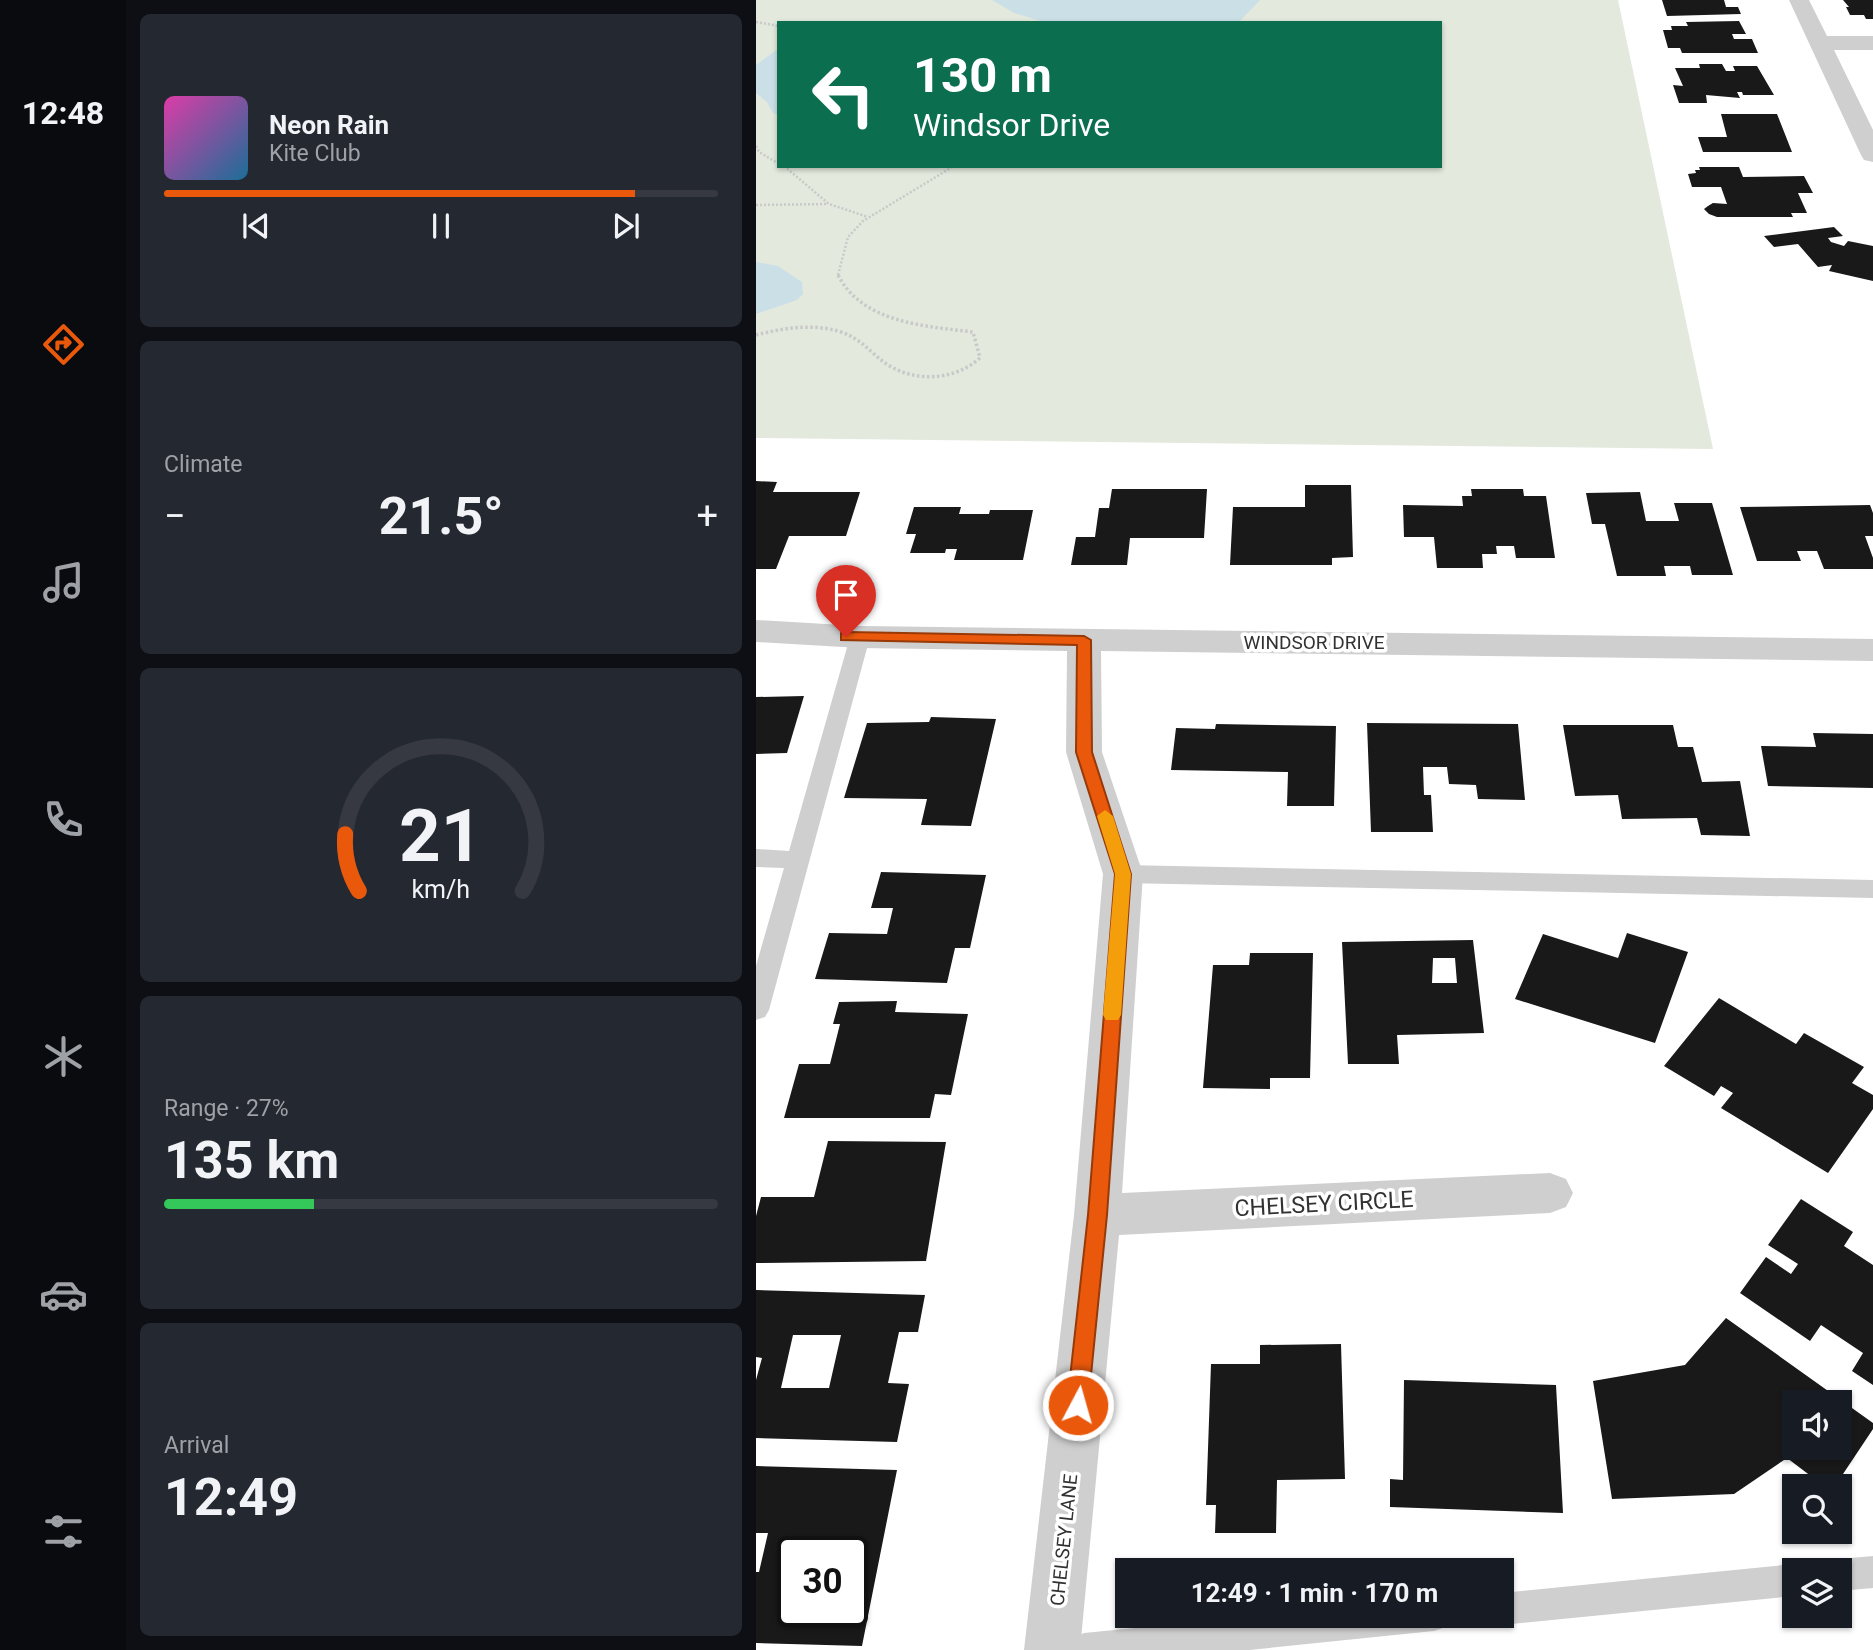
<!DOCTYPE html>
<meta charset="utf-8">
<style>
:root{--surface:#171b24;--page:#242831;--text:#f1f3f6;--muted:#9ea1a6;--line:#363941;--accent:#ea580c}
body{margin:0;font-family:Roboto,sans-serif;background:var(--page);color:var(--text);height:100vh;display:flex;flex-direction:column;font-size:26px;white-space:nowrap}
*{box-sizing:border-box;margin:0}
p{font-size:23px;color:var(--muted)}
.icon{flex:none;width:38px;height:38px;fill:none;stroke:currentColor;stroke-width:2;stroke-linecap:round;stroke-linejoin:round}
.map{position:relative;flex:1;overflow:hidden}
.details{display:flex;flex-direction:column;gap:14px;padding:14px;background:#0d0f14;width:630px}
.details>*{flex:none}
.top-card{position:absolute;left:21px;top:21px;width:665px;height:147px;border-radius:0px;box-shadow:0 2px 5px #0004;background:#0b6e4f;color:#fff;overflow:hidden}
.controls{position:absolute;left:1026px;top:1390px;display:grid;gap:14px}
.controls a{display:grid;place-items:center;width:70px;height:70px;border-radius:0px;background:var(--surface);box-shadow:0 2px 5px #0004;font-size:35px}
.speed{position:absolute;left:21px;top:1536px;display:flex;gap:14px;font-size:35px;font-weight:700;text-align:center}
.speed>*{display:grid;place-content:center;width:91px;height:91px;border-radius:50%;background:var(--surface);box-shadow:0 2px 5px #0004;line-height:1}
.speed .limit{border:4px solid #111;border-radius:10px;background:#fff;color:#111}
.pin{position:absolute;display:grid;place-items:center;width:60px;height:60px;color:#fff;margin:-72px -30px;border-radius:50% 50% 50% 0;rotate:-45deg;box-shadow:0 0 7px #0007}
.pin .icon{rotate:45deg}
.me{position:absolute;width:77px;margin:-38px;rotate:6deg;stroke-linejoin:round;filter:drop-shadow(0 0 5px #0008)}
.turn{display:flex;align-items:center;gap:24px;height:147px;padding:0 21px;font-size:32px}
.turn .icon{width:91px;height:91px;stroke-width:2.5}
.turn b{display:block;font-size:49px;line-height:60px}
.big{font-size:52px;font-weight:700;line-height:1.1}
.details .widget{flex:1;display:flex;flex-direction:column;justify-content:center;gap:10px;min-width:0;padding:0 24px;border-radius:10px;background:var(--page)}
.details .dial{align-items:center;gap:0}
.dial svg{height:182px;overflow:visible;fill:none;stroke:var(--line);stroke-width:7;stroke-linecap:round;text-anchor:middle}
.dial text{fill:var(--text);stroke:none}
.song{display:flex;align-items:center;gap:21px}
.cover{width:84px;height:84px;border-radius:10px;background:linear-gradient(135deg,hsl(320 70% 55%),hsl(200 70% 35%))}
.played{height:7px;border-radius:4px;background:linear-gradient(90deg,var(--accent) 85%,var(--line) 85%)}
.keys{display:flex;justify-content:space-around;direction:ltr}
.heat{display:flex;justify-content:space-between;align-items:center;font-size:38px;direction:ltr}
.charge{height:10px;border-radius:5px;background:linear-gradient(90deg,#34c759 27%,var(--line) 0)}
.trip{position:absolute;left:359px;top:1558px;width:399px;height:70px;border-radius:0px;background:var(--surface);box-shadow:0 2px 5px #0004;font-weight:700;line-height:70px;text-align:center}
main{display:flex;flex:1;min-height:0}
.tabs{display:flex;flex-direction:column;width:126px;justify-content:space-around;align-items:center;background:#090b0e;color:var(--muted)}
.tabs .icon{width:49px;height:49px}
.tabs .current{color:var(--accent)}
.tabs b{font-size:32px;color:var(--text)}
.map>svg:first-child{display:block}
</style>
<main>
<nav class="tabs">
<b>12:48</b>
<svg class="icon current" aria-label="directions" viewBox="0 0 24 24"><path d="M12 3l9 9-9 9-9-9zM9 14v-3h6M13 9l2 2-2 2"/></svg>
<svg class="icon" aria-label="music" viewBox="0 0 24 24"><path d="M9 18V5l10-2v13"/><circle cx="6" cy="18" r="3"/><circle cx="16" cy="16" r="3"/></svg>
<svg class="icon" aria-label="phone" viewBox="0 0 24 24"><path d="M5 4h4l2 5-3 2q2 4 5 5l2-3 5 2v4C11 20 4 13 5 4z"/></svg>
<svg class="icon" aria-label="climate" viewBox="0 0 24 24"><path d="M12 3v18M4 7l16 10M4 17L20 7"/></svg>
<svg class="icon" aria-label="car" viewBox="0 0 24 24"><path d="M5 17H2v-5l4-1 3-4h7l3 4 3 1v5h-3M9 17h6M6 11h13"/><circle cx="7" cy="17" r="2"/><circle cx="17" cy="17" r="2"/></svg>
<svg class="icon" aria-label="filters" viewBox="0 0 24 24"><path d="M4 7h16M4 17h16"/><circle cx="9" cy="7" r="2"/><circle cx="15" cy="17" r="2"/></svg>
</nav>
<section class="details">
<div class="widget">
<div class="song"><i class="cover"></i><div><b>Neon Rain</b><p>Kite Club</p></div></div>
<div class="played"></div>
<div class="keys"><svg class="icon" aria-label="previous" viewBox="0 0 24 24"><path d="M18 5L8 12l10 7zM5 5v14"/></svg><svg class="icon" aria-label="pause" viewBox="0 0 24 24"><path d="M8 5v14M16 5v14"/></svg><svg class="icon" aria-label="next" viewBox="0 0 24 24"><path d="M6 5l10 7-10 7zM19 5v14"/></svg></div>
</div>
<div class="widget"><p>Climate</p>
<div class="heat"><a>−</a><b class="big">21.5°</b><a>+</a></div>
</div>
<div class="widget dial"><svg viewBox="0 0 100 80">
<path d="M14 69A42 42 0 1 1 86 69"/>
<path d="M14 69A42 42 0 0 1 8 44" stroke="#ea580c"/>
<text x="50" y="56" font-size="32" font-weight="700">21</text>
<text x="50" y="72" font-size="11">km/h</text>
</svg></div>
<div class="widget"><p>Range · 27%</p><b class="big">135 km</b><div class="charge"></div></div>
<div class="widget"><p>Arrival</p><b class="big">12:49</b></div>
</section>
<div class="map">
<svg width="1117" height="1650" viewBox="0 0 1117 1650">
<rect width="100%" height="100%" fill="#fff"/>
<!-- green -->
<path fill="#e3e9dc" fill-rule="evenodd" d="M 0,0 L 862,0 L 957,449 L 0,438 ZM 23,23 L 684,23 L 684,166 L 23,166 Z"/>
<!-- water -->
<g fill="#cbdfe7">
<polygon points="236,0 504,0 482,23 291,23 258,13"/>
<polygon points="23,48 23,115 17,113 11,102 0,93 0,65"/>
<polygon points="0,262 22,266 46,282 47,294 41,300 0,314"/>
</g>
<!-- building -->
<g fill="#191919" fill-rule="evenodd">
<polygon points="906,0 968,0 970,7 982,7 985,14 911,16"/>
<polygon points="1087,0 1117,0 1117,19 1110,19 1108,15 1094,15 1090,7 1093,7"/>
<polygon points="983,21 990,34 976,34 978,39 996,39 1002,53 926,53 924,48 912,48 907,30 916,30 915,26 932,26 930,22"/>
<polygon points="943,64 966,64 970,71 979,71 977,66 1001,66 1018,95 987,95 986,92 981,92 984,98 950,95 951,103 923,103 917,85 927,86 919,68 944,68"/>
<polygon points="965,114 1021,114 1036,152 947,152 942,137 971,137"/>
<polygon points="943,167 983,167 987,177 1048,176 1057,193 1042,193 1051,213 1035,213 1037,217 961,217 953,214 948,209 952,206 957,203 971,204 965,187 936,187 932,174 940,173 939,170 944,170"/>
<polygon points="1078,227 1087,236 1072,238 1075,242 1088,246 1092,241 1117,246 1117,281 1073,271 1076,265 1062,267 1042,244 1018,247 1008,236"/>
<polygon points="0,481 21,482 17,492 104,492 90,536 33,536 20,569 0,569"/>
<polygon points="549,485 595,485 597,557 576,558 576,565 474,565 477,507 549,507"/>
<polygon points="356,489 451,489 448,538 374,538 371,565 315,565 320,537 339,537 343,508 353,508"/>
<polygon points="715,489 767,489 768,496 790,496 799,558 760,558 758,546 740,546 741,554 726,554 727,568 681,568 678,537 648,537 647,505 707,506 706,496 716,496"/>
<polygon points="884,492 890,521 923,521 918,503 956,503 977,575 936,575 934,566 908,566 910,576 861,576 849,524 836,524 830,493"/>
<polygon points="1114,505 1117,513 1117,536 1109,536 1117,558 1117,569 1068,569 1061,551 1041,551 1045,561 1001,561 984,507"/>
<polygon points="158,507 205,507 203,514 233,514 234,510 277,510 267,560 198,560 201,549 190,549 189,553 154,553 160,534 150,534"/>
<polygon points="48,696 31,753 0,754 0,697"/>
<polygon points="175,717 240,719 215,826 165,825 171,799 88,798 111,723 173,722"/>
<polygon points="611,723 762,724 769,800 722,799 720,785 693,784 691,767 667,767 668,795 675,795 677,832 615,832"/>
<polygon points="460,724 580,726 578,806 531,806 532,772 415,770 420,728 459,729"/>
<polygon points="807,725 917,725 922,747 937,747 946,782 984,781 994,836 945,835 941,818 866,819 862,795 819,796"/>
<polygon points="1057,733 1117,734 1117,788 1012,786 1005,746 1060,747"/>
<polygon points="125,872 230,875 214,948 199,948 191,983 59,979 73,933 131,934 137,908 115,908"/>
<polygon points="871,933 932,952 899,1043 759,999 787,934 862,958"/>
<path d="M 717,940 L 728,1033 L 641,1035 L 643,1064 L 592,1064 L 586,942 ZM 677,958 L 699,958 L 701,983 L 676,983 Z"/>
<polygon points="494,953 557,953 554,1078 514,1078 514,1089 447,1088 457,965 493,965"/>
<polygon points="963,998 1040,1044 1048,1033 1108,1067 1096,1083 1117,1095 1117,1109 1072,1173 965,1108 977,1093 965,1086 958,1096 908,1066"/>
<polygon points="141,1001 139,1012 212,1014 195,1095 179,1094 174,1118 28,1118 43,1064 74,1064 84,1024 77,1024 83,1002"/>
<polygon points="72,1141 190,1142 170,1261 0,1263 0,1216 5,1197 58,1197"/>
<polygon points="1045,1199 1097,1232 1088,1246 1117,1265 1117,1385 1096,1371 1107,1353 1065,1325 1054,1341 984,1293 1010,1257 1035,1274 1042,1264 1012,1245"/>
<path d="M 0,1290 L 169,1295 L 162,1332 L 143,1332 L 132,1383 L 153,1384 L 141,1442 L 0,1438 L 0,1380 L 6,1358 L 0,1357 ZM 37,1335 L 85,1335 L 73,1388 L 25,1388 Z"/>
<path d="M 970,1318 L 1117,1423 L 1117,1429 L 1079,1486 L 1068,1486 L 1031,1458 L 978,1494 L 856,1499 L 837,1381 L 929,1365 ZM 1038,1402 L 1083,1402 L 1083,1447 L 1038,1447 Z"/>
<polygon points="585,1344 589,1479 521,1480 520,1533 459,1533 460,1505 450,1505 455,1364 504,1364 504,1345"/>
<polygon points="648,1380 800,1385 807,1513 634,1507 634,1479 647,1480"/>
<path d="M 0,1466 L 141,1470 L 106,1646 L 0,1643 L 0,1572 L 3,1572 L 12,1533 L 0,1533 ZM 37,1552 L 96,1552 L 96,1612 L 37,1612 Z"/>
</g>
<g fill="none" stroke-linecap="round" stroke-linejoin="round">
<!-- path-far1 -->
<g stroke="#c9c9c9" stroke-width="2.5" stroke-dasharray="2 2" stroke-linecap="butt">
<polyline points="0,22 23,26"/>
<polyline points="0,146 3,152 23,164"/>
<polyline points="28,166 73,204 112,217"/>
<polyline points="0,205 72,204"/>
<polyline points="82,275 92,237 107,221 198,166"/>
</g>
<!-- path -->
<path stroke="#c9c9c9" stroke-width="3.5" stroke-dasharray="2.5 2.5" stroke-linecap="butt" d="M 0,335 C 28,328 57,323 85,332 C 104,338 114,352 129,363 C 158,383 198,381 224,358 L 217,332 C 168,326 105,323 81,273"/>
<!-- service -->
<g fill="#cfcfcf" fill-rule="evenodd">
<polygon points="104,630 111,632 114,637 13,1010 9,1017 0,1020 0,966 28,868 0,867 0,849 33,851 94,637 97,632"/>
<polygon points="367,865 1117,880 1117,898 367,883 359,880 355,874 359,868"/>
<polygon points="1117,1556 1117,1588 1083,1591 1083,1570 1069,1570 1072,1564 1083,1559"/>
<polygon points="1038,1564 1050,1570 1038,1570 1038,1596 746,1625 734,1621 732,1615 746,1615 746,1593"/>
<polygon points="511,1615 694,1615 690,1627 678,1631 493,1650 311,1650 316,1638 328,1633"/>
</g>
<!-- minor -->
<g fill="#cfcfcf" fill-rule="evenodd">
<polygon points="1033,0 1053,0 1071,36 1117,36 1117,50 1078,50 1117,130 1117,162 1108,160 1105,155"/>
<polygon points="0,620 104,626 1117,639 1117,661 345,651 346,752 387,874 366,1193 794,1173 810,1179 817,1193 810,1207 794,1213 363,1235 324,1650 268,1650 318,1215 347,874 310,752 311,651 104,648 0,642"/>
</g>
</g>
<!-- route -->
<polygon fill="#ea580c" stroke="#983908" stroke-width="2" points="90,632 328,636 335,640 336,752 375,874 351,1215 332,1405 329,1413 322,1416 314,1413 311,1405 332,1215 359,874 320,752 321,645 85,640 85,633"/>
<!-- slow -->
<polygon fill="#f59e0b" points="349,810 357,816 375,874 365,1015 362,1020 350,1020 347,1015 359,874 341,816"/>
<g text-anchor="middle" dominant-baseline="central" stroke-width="7" stroke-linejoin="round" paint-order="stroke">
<!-- street labels -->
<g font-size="19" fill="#323232" stroke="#fff">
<text x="558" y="642">WINDSOR DRIVE</text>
<text transform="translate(308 1540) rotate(-84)">CHELSEY LANE</text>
</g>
<!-- near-street labels -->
<g font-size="23" fill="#323232" stroke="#fff">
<text transform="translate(568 1204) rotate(-3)">CHELSEY CIRCLE</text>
</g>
</g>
</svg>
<div class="controls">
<a><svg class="icon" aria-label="sound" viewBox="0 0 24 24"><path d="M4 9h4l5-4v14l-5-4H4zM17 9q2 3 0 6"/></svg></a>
<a><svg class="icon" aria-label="search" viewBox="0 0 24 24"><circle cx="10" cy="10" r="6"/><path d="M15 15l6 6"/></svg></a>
<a><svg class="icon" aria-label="layers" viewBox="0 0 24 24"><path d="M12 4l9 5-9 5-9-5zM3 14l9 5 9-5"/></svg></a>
</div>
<div class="speed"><div class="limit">30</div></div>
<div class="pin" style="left:90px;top:637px;background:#d93025"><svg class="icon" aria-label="arrive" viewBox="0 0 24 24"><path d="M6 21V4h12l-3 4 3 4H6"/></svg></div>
<svg class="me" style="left:322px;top:1405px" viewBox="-20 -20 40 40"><circle r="17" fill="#ea580c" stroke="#fff" stroke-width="3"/><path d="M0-11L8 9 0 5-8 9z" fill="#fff"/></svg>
<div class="trip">12:49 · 1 min · 170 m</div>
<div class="top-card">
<div class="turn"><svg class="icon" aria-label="left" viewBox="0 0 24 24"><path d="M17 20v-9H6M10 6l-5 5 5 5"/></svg><div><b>130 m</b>Windsor Drive</div></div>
</div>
</div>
</main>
